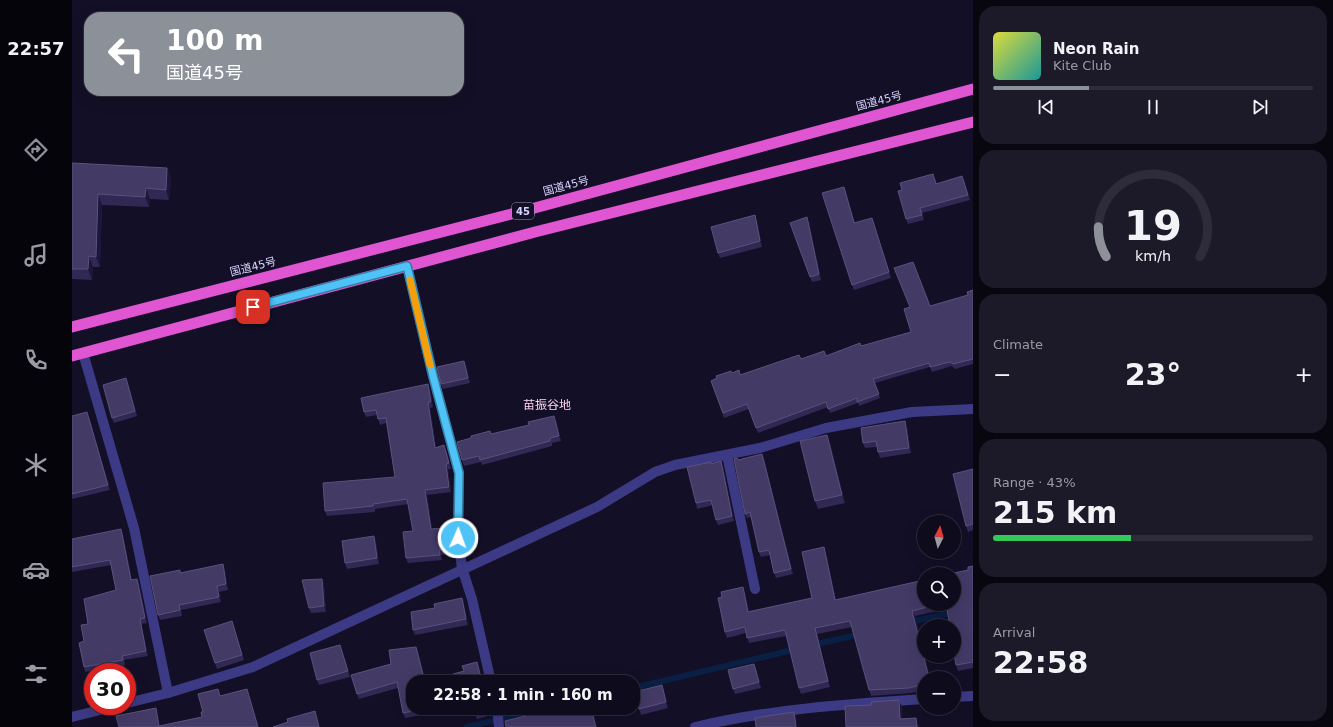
<!DOCTYPE html>
<meta charset="utf-8">
<style>
:root{--surface:#0e0b1c;--page:#1c1929;--text:#f1f3f6;--muted:#9b9ba3;--line:#2e2b3b;--accent:#8c9099}
body{margin:0;font-family:"DejaVu Sans","Noto Sans JP",sans-serif;background:var(--page);color:var(--text);height:100vh;display:flex;flex-direction:column;font-size:15px;white-space:nowrap}
*{box-sizing:border-box;margin:0}
p{font-size:13px;color:var(--muted)}
.icon{flex:none;width:22px;height:22px;fill:none;stroke:currentColor;stroke-width:2;stroke-linecap:round;stroke-linejoin:round}
.map{position:relative;flex:1;overflow:hidden}
.side{display:flex;flex-direction:column;gap:6px;padding:6px;background:#08060f;width:360px}
.side>*{flex:none}
.top-card{position:absolute;left:12px;top:12px;width:380px;height:84px;border-radius:16px;box-shadow:0 4px 16px #0002,0 0 0 1px var(--line);background:#8c9099;color:#fff;overflow:hidden}
.needle{width:26px;rotate:6deg}
.fabs{position:absolute;left:845px;top:515px;display:grid;gap:8px}
.fabs a{display:grid;place-items:center;width:44px;height:44px;border-radius:50%;background:var(--surface);box-shadow:0 4px 16px #0002,0 0 0 1px var(--line);font-size:20px}
.speed{position:absolute;left:12px;top:663px;display:flex;gap:8px;font-size:20px;font-weight:700;text-align:center}
.speed>*{display:grid;place-content:center;width:52px;height:52px;border-radius:50%;background:var(--surface);box-shadow:0 4px 16px #0002,0 0 0 1px var(--line);line-height:1}
.speed .limit{border:6px solid #d22;background:#fff;color:#111}
.pin{position:absolute;display:grid;place-items:center;width:34px;height:34px;color:#fff;margin:-17px;border-radius:8px;box-shadow:0 2px 6px #0006}
.me{position:absolute;width:44px;margin:-22px;rotate:2deg;stroke-linejoin:round;filter:drop-shadow(0 0 3px #0008)}
.turn{display:flex;align-items:center;gap:14px;height:84px;padding:0 16px;font-size:18px}
.turn .icon{width:52px;height:52px;stroke-width:2.5}
.turn b{display:block;font-size:28px;line-height:34px}
.big{font-size:30px;font-weight:700;line-height:1.1}
.side .tile{flex:1;display:flex;flex-direction:column;justify-content:center;gap:6px;min-width:0;padding:0 14px;border-radius:16px;background:var(--page)}
.side .dial{align-items:center;gap:0}
.dial svg{height:104px;overflow:visible;fill:none;stroke:var(--line);stroke-width:7;stroke-linecap:round;text-anchor:middle}
.dial text{fill:var(--text);stroke:none}
.song{display:flex;align-items:center;gap:12px}
.cover{width:48px;height:48px;border-radius:6px;background:linear-gradient(135deg,hsl(60 70% 55%),hsl(180 70% 35%))}
.played{height:4px;border-radius:2px;background:linear-gradient(90deg,var(--accent) 30%,var(--line) 30%)}
.keys{display:flex;justify-content:space-around;direction:ltr}
.heat{display:flex;justify-content:space-between;align-items:center;font-size:22px;direction:ltr}
.charge{height:6px;border-radius:3px;background:linear-gradient(90deg,#34c759 43%,var(--line) 0)}
.trip{position:absolute;left:334px;top:675px;width:234px;height:40px;border-radius:16px;background:var(--surface);box-shadow:0 4px 16px #0002,0 0 0 1px var(--line);font-weight:700;line-height:40px;text-align:center}
main{display:flex;flex:1;min-height:0}
.tab-bar{display:flex;flex-direction:column;width:72px;justify-content:space-around;align-items:center;background:#06040b;color:var(--muted)}
.tab-bar .icon{width:28px;height:28px}
.tab-bar .current{color:var(--accent)}
.tab-bar b{font-size:18px;color:var(--text)}
.map>svg:first-child{display:block}
</style>
<main>
<nav class="tab-bar">
<b>22:57</b>
<svg class="icon current" aria-label="directions" viewBox="0 0 24 24"><path d="M12 3l9 9-9 9-9-9zM9 14v-3h6M13 9l2 2-2 2"/></svg>
<svg class="icon" aria-label="music" viewBox="0 0 24 24"><path d="M9 18V5l10-2v13"/><circle cx="6" cy="18" r="3"/><circle cx="16" cy="16" r="3"/></svg>
<svg class="icon" aria-label="phone" viewBox="0 0 24 24"><path d="M5 4h4l2 5-3 2q2 4 5 5l2-3 5 2v4C11 20 4 13 5 4z"/></svg>
<svg class="icon" aria-label="climate" viewBox="0 0 24 24"><path d="M12 3v18M4 7l16 10M4 17L20 7"/></svg>
<svg class="icon" aria-label="car" viewBox="0 0 24 24"><path d="M5 17H2v-5l4-1 3-4h7l3 4 3 1v5h-3M9 17h6M6 11h13"/><circle cx="7" cy="17" r="2"/><circle cx="17" cy="17" r="2"/></svg>
<svg class="icon" aria-label="filters" viewBox="0 0 24 24"><path d="M4 7h16M4 17h16"/><circle cx="9" cy="7" r="2"/><circle cx="15" cy="17" r="2"/></svg>
</nav>
<div class="map">
<svg width="901" height="727" viewBox="0 0 901 727">
<rect width="100%" height="100%" fill="#130f26"/>
<g fill="none" stroke-linecap="round" stroke-linejoin="round">
<!-- stream -->
<g stroke="#0a1f44" stroke-width="6">
<polyline points="837,622 883,612"/>
<polyline points="740,645 789,634"/>
<polyline points="561,688 725,649"/>
<polyline points="395,727 475,708"/>
</g>
<!-- minor -->
<g stroke="#3d3a85" stroke-width="10">
<polyline points="335,266 361,376 387,473 386,538 390,568 400,599 419,682"/>
<polyline points="11,353 62,528 96,693"/>
<polyline points="655,455 683,589"/>
<polyline points="882,697 901,696"/>
<polyline points="55,703 96,693 181,667 525,507 583,472 603,465 688,448 754,428 840,412 901,409"/>
<polyline points="425,708 427,727"/>
<polyline points="0,717 44,706"/>
<path d="M 623,727 C 699,709 775,704 852,699"/>
</g>
<!-- trunk -->
<g stroke="#e055d1" stroke-width="11">
<polyline points="0,327 459,209 901,89"/>
<polyline points="0,356 463,232 901,122"/>
</g>
</g>
<!-- wall -->
<g fill="#312854">
<polygon points="0,163 95,168 99,179 97,200 78,199 77,207 30,205 28,267 21,267 20,280 0,279"/>
<polygon points="863,179 865,184 892,181 898,200 850,213 852,220 836,224 834,219"/>
<polygon points="772,187 783,223 800,218 819,278 782,290 780,285"/>
<polygon points="685,220 690,247 648,258 646,253"/>
<polygon points="737,222 749,280 740,282 718,223"/>
<polygon points="901,290 901,364 883,369 880,366 860,372 858,367 803,383 808,398 787,406 786,403 758,413 756,407 686,433 677,409 652,418 639,381 660,373 668,375 729,359 754,356 839,332 858,306 896,295"/>
<polygon points="394,366 398,383 371,389 369,384"/>
<polygon points="56,384 65,416 42,423 40,418"/>
<polygon points="358,389 361,407 358,408 364,447 374,450 379,469 376,469 379,492 355,495 360,529 375,533 377,554 369,555 370,560 336,563 334,558 341,531 336,504 303,509 303,512 255,516 253,511 323,477 314,423 308,425 305,415 294,417 292,412"/>
<polygon points="0,416 17,417 38,490 0,499"/>
<polygon points="484,421 489,441 480,443 480,446 410,465 409,462 392,466 390,460 399,438"/>
<polygon points="833,421 835,426 839,453 808,458 806,452 805,447 793,448 791,443"/>
<polygon points="758,443 773,503 746,509 743,501"/>
<polygon points="692,459 721,574 704,578 702,573 698,555 689,557 687,552 679,517 675,518 673,514 666,460"/>
<polygon points="649,461 651,466 662,521 646,525 644,520 641,505 625,509 624,503 639,464"/>
<polygon points="901,469 901,530 896,532 894,526"/>
<polygon points="49,529 51,534 60,580 67,584 75,623 69,624 76,656 52,660 53,665 13,672 12,667 12,641 16,624 44,590 39,565 0,572 0,539"/>
<polygon points="304,542 307,564 275,569 273,563"/>
<polygon points="754,553 764,600 852,604 882,604 896,570 901,566 901,668 886,671 884,665 875,609 843,616 858,678 852,678 852,690 839,693 799,696 780,627 745,634 758,687 729,694 727,688 714,636 677,643 674,633 655,638 653,632 673,593 677,611 740,598"/>
<polygon points="151,564 153,570 156,590 147,592 149,602 109,610 110,616 88,620 86,615 108,570 109,573"/>
<polygon points="250,579 252,584 254,612 239,613 237,608"/>
<polygon points="390,598 392,604 396,625 343,635 341,630 363,608"/>
<polygon points="162,627 172,660 145,669 143,663"/>
<polygon points="268,645 278,677 247,685 245,680"/>
<polygon points="344,647 346,652 353,682 392,671 405,662 410,682 341,682 341,708 359,708 360,713 333,718 331,713 326,688 287,699 285,694 319,664"/>
<polygon points="684,669 689,688 663,694 661,689"/>
<polygon points="590,685 596,708 569,715 567,709"/>
<polygon points="401,708 417,708 419,715 405,719"/>
</g>
<!-- shaded-wall -->
<g fill="#1d163a">
<polygon points="95,168 99,179 97,200 94,190"/>
<polygon points="74,188 78,199 77,207 73,197"/>
<polygon points="26,194 30,205 28,267 24,257"/>
<polygon points="683,215 685,220 690,247 688,241"/>
<polygon points="735,217 737,222 749,280 747,274"/>
<polygon points="17,256 21,267 20,280 16,269"/>
<polygon points="392,361 394,366 398,383 396,378"/>
<polygon points="356,384 358,389 361,407 359,402"/>
<polygon points="356,402 358,408 365,453 363,448"/>
<polygon points="15,412 17,417 38,490 36,485"/>
<polygon points="482,416 484,421 489,441 487,436"/>
<polygon points="833,421 835,426 839,453 837,448"/>
<polygon points="755,435 758,443 773,503 770,495"/>
<polygon points="690,454 692,459 721,574 719,569"/>
<polygon points="649,461 651,466 662,521 660,516"/>
<polygon points="374,464 376,469 379,492 377,487"/>
<polygon points="353,490 355,495 361,534 359,529"/>
<polygon points="373,528 375,533 377,554 375,549"/>
<polygon points="49,529 51,534 61,585 59,580"/>
<polygon points="302,536 304,542 307,564 305,558"/>
<polygon points="752,547 754,553 765,606 763,600"/>
<polygon points="151,564 153,570 156,590 154,584"/>
<polygon points="65,579 67,584 75,623 73,618"/>
<polygon points="250,579 252,584 254,612 252,606"/>
<polygon points="145,586 147,592 149,602 147,597"/>
<polygon points="671,587 673,593 678,617 676,612"/>
<polygon points="390,598 392,604 396,625 394,619"/>
<polygon points="840,611 843,616 858,678 857,678"/>
<polygon points="68,619 69,624 76,656 74,651"/>
<polygon points="743,628 745,634 758,687 756,681"/>
<polygon points="344,647 346,652 353,682"/>
<polygon points="682,664 684,669 689,688 687,682"/>
<polygon points="590,685 592,690 596,708 594,702"/>
<polygon points="827,700 830,707 831,726 828,719"/>
<polygon points="519,708 520,708 524,727"/>
<polygon points="722,712 724,717 725,727 724,727"/>
<polygon points="844,718 847,725 847,727 845,727"/>
</g>
<!-- building -->
<g fill="#433a66" stroke="#5a527e">
<polygon points="0,163 95,168 94,190 74,188 73,197 26,194 24,257 17,256 16,269 0,269"/>
<polygon points="861,174 864,184 890,176 896,195 848,208 850,215 834,219 826,191 830,190 828,183"/>
<polygon points="772,187 782,223 800,218 817,272 780,285 750,193"/>
<polygon points="683,215 688,241 646,253 639,227"/>
<polygon points="735,217 747,274 738,277 718,223"/>
<polygon points="841,262 858,306 896,295 895,292 901,290 901,359 881,364 878,362 858,367 857,363 801,379 807,394 785,402 785,398 756,409 754,402 684,428 675,404 651,413 639,381 645,378 644,376 659,371 660,373 667,370 668,375 727,355 729,359 752,351 754,356 788,343 789,346 839,332 832,309 838,307 822,268"/>
<polygon points="392,361 396,378 369,384 365,367"/>
<polygon points="54,378 63,411 40,418 31,385"/>
<polygon points="356,384 359,402 356,402 363,448 372,445 377,463 374,464 377,487 353,490 359,529 373,528 375,549 367,550 368,555 334,558 331,532 341,531 335,499 301,504 301,506 253,511 251,483 323,477 314,418 306,419 304,410 292,412 289,398"/>
<polygon points="15,412 36,485 0,494 0,416"/>
<polygon points="482,416 487,436 478,438 478,441 408,460 407,456 390,460 385,442 399,438 399,436 418,431 419,434 457,425 456,422"/>
<polygon points="833,421 837,448 806,452 804,441 791,443 789,428"/>
<polygon points="755,435 770,495 743,501 728,441"/>
<polygon points="690,454 719,569 702,573 697,550 687,552 678,512 673,514 662,459 665,458 666,460"/>
<polygon points="649,461 660,516 644,520 639,500 624,503 615,467 639,462 639,464"/>
<polygon points="901,469 901,524 894,526 881,474"/>
<polygon points="49,529 59,580 65,579 73,618 68,619 74,651 50,656 51,660 12,667 7,643 12,641 9,625 16,624 12,599 44,590 38,560 0,567 0,539"/>
<polygon points="302,536 305,558 273,563 270,541"/>
<polygon points="752,547 763,600 852,580 852,604 868,604 840,611 857,678 852,678 852,684 837,688 797,690 778,621 743,628 756,681 727,688 713,630 675,638 673,627 653,632 646,598 650,597 649,592 671,587 676,612 740,598 730,552"/>
<polygon points="151,564 154,584 145,586 147,597 107,605 108,610 86,615 78,576 108,570 108,573"/>
<polygon points="901,566 901,662 884,665 882,654 882,626 878,626 874,604 882,604 882,574 877,574 896,570 896,567"/>
<polygon points="250,579 252,606 237,608 230,580"/>
<polygon points="390,598 394,619 341,630 339,612 363,608 362,604"/>
<polygon points="160,621 170,655 143,663 132,630"/>
<polygon points="268,645 276,671 245,680 238,653"/>
<polygon points="344,647 353,682 392,671 390,666 405,662 410,682 341,682 341,708 356,708 331,713 325,682 285,694 279,675 319,664 317,650"/>
<polygon points="682,664 687,682 661,689 656,670"/>
<polygon points="590,685 594,702 567,709 562,692"/>
<polygon points="146,689 148,696 175,689 186,727 47,727 44,716 84,708 87,726 130,717 129,712 131,712 126,694"/>
<polygon points="827,700 828,719 844,718 845,727 774,727 773,706 800,705 799,702"/>
<polygon points="401,708 416,708 417,710 403,713"/>
<polygon points="487,708 519,708 524,727 434,727 433,721"/>
<polygon points="243,711 247,727 201,727 216,722 215,719"/>
<polygon points="722,712 724,727 684,727 683,718"/>
</g>
<g fill="none" stroke-linecap="round" stroke-linejoin="round">
<defs>
<polyline id="route" points="181,307 335,266 361,376 387,473 386,538"/>
</defs>
<!-- route casing -->
<use href="#route" stroke="#337fa1" stroke-width="10"/>
<!-- route -->
<use href="#route" stroke="#4fc3f7" stroke-width="7"/>
<!-- slow -->
<polyline stroke="#f59e0b" stroke-width="7" points="338,280 358,365"/>
</g>
<g text-anchor="middle" dominant-baseline="central" stroke-width="4" stroke-linejoin="round" paint-order="stroke">
<!-- shield labels -->
<rect fill="#130f26" stroke="#9e99be" stroke-width="1" x="440" y="203" width="22" height="16" rx="3"/>
<g font-size="10" font-weight="bold" fill="#d9d4ff">
<text x="451" y="211">45</text>
</g>
<!-- street labels -->
<g font-size="11" fill="#d9d4ff" stroke="#130f26">
<text transform="translate(807 101) rotate(-15)">国道45号</text>
<text transform="translate(494 186) rotate(-15)">国道45号</text>
<text transform="translate(181 267) rotate(-14)">国道45号</text>
</g>
<!-- neighbourhood labels -->
<g font-size="12" fill="#ffd6f0" stroke="#130f26">
<text x="475" y="405">苗振谷地</text>
</g>
</g>
</svg>
<div class="fabs">
<a><svg class="needle" viewBox="-14 -14 28 28"><path d="M0-13l5 13h-10z" fill="#e53935"/><path d="M0 13l5-13h-10z" fill="#9b9ba3"/></svg></a>
<a><svg class="icon" aria-label="search" viewBox="0 0 24 24"><circle cx="10" cy="10" r="6"/><path d="M15 15l6 6"/></svg></a>
<a>+</a>
<a>−</a>
</div>
<div class="speed"><div class="limit">30</div></div>
<div class="pin" style="left:181px;top:307px;background:#d93025"><svg class="icon" aria-label="arrive" viewBox="0 0 24 24"><path d="M6 21V4h12l-3 4 3 4H6"/></svg></div>
<svg class="me" style="left:386px;top:538px" viewBox="-20 -20 40 40"><circle r="17" fill="#4fc3f7" stroke="#fff" stroke-width="3"/><path d="M0-11L8 9 0 5-8 9z" fill="#fff"/></svg>
<div class="trip">22:58 · 1 min · 160 m</div>
<div class="top-card">
<div class="turn"><svg class="icon" aria-label="left" viewBox="0 0 24 24"><path d="M17 20v-9H6M10 6l-5 5 5 5"/></svg><div><b>100 m</b>国道45号</div></div>
</div>
</div>
<section class="side">
<div class="tile">
<div class="song"><i class="cover"></i><div><b>Neon Rain</b><p>Kite Club</p></div></div>
<div class="played"></div>
<div class="keys"><svg class="icon" aria-label="previous" viewBox="0 0 24 24"><path d="M18 5L8 12l10 7zM5 5v14"/></svg><svg class="icon" aria-label="pause" viewBox="0 0 24 24"><path d="M8 5v14M16 5v14"/></svg><svg class="icon" aria-label="next" viewBox="0 0 24 24"><path d="M6 5l10 7-10 7zM19 5v14"/></svg></div>
</div>
<div class="tile dial"><svg viewBox="0 0 100 80">
<path d="M14 69A42 42 0 1 1 86 69"/>
<path d="M14 69A42 42 0 0 1 8 46" stroke="#8c9099"/>
<text x="50" y="56" font-size="32" font-weight="700">19</text>
<text x="50" y="72" font-size="11">km/h</text>
</svg></div>
<div class="tile"><p>Climate</p>
<div class="heat"><a>−</a><b class="big">23°</b><a>+</a></div>
</div>
<div class="tile"><p>Range · 43%</p><b class="big">215 km</b><div class="charge"></div></div>
<div class="tile"><p>Arrival</p><b class="big">22:58</b></div>
</section>
</main>
